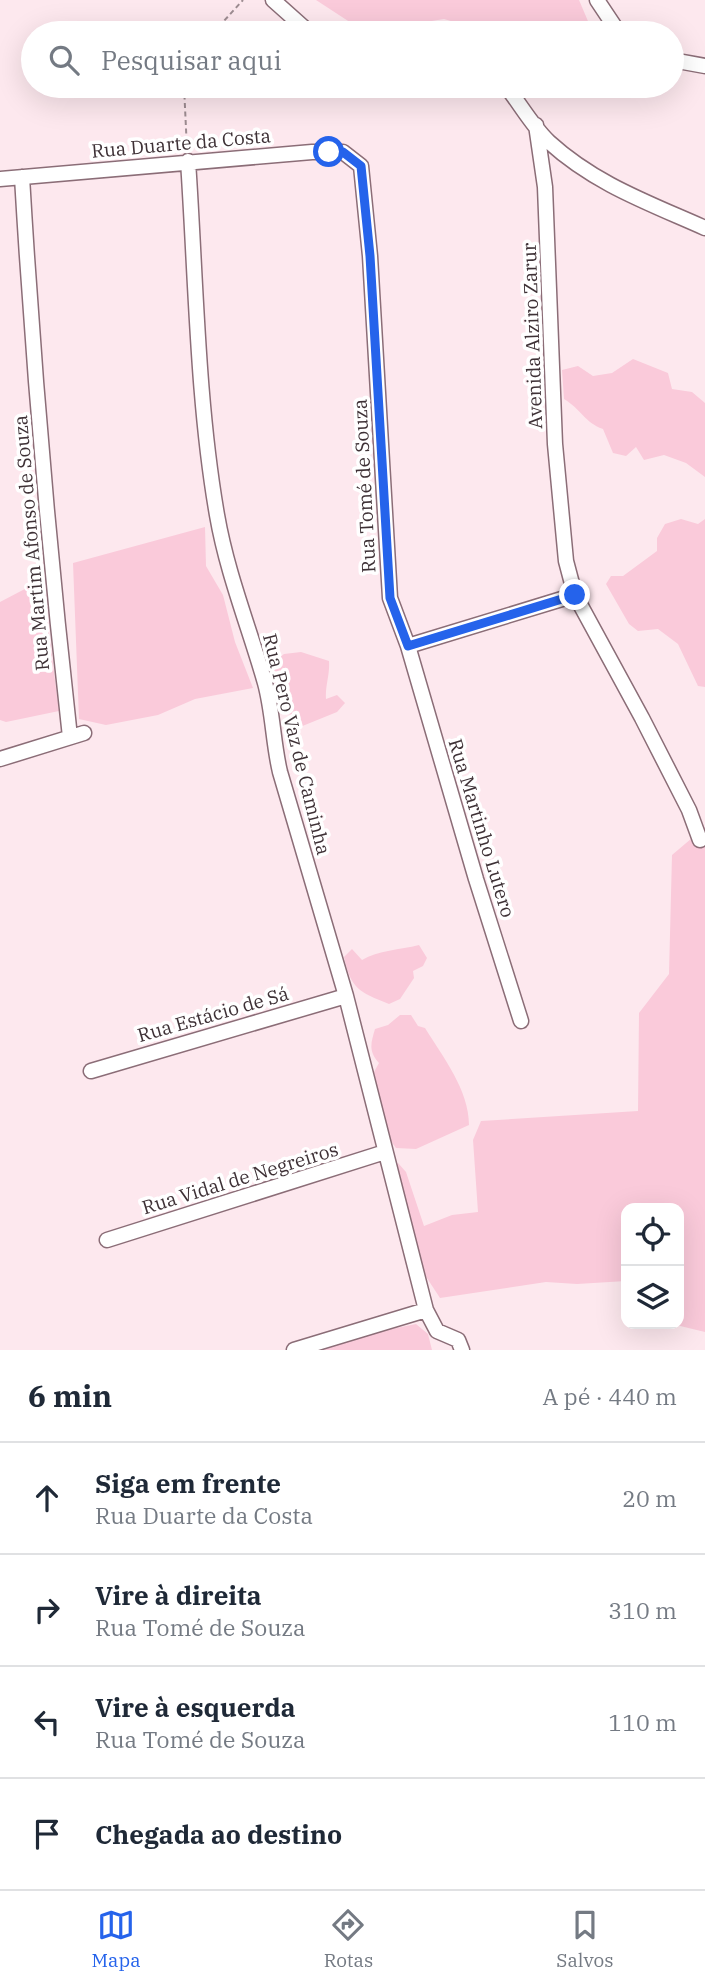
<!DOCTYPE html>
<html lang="pt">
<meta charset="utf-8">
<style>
:root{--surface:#fff;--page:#f6f6f7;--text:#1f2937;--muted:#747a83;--line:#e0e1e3;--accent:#2563eb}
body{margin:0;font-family:"IBM Plex Serif",serif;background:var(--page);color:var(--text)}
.controls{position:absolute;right:21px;bottom:21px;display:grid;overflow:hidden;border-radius:14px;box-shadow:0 7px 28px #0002}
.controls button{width:63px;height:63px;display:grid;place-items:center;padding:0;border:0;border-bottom:2px solid var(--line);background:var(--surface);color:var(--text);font:35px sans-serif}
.stop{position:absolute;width:21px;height:21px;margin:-16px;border:5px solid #2563eb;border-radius:50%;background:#fff}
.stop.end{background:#2563eb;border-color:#fff;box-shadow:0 2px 7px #0008}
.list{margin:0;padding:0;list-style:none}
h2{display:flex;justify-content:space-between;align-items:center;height:91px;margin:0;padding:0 28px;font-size:30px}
h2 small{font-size:23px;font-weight:400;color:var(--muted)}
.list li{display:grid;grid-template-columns:46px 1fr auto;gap:21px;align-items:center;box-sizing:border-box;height:112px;padding:0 28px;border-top:2px solid var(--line)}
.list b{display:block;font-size:26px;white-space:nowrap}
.list p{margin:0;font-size:23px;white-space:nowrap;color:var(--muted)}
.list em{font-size:23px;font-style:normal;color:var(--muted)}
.icon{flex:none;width:38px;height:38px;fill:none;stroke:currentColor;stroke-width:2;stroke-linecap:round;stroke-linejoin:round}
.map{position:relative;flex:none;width:705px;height:1350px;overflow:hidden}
.search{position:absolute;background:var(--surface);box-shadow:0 7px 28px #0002;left:21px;right:21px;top:21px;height:77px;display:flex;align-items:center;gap:18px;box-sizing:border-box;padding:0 24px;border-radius:38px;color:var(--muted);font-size:26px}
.sheet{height:539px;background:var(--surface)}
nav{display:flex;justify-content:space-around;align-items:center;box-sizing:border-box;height:98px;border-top:2px solid var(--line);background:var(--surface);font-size:19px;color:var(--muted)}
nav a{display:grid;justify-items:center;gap:4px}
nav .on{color:var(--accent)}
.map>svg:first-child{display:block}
</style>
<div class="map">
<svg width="705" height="1350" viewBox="0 0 705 1350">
<rect width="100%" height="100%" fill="#fde8ee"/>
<!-- green -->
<path fill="#facada" d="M316,0H579L593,33H491L444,19L365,32Z
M633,359L668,373L672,389L692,392L705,403V477L686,463L664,455L644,460L636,447L626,456L613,453L603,429C584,422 582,410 564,399L562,370L578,366L593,376L612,373Z
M681,519L698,524L705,519V687L698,686L678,644L658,629L638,631L629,624L606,584L611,576H623L657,551V538L665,524Z
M205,527L206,566L223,595L235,642L253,688L195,699L158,715L106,725L79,719L73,563Z
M42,580L59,711L6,722L0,720V602Z
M301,652L329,661C330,675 325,686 326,699L337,695L345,703L337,712L300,727L294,725L295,716L279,711L271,664L284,654Z
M705,827V1332L672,1324H679V1208H626V1281L577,1284L546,1282L440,1298L423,1272L394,1167L398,1163L406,1172L424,1226L452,1215L478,1212L473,1140L481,1121L638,1111L639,1013L669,974L672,855Z
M419,945L427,958L423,966L413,971L414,978L400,999L389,1004C359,992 351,989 344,957L352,949L362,960C378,950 400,950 419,945Z
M400,1015H411L418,1026L425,1028C443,1057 469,1090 469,1125L416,1149L396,1148L388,1137L374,1072L379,1063C368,1051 371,1043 375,1029L388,1025Z
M416,1324L428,1334L432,1350H322L367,1334Z"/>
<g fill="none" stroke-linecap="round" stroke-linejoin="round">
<!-- minor casing -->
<g stroke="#8b6d77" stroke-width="17">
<path id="minor" d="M273,0L310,33
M597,0L619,33
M672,60L705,66
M506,86C520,104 533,127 549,142C595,184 649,203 705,228
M536,125L545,187L555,444L566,561L575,595L642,718L689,810L700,840
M188,161C196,278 197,400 217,515C227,573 249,627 265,683C273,712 273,743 280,772L346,996L426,1310L437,1331L458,1340L462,1350
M22,177C33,364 49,551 70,737
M0,179L312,152H343L361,166L370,256L390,598L408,646L476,879L521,1021
M408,646L575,595
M0,759L84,733
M91,1071L346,996
M107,1240L385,1152
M294,1350L426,1310"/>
</g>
<!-- path -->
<path stroke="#9d8c91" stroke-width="2" stroke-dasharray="5 3.5" stroke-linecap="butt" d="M213,33L243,0
M184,86L187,150"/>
<!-- minor -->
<use href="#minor" stroke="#fff" stroke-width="14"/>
</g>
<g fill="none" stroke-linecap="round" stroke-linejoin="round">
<!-- route -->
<path stroke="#2563eb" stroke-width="9" d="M329,152H343L361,166L370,256L390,598L408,646L575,595"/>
</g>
<g text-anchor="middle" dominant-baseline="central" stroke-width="7" stroke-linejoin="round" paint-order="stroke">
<!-- street labels -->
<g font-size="19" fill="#3e3136" stroke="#fff">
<text transform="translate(181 143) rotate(-5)">Rua Duarte da Costa</text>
<text transform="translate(532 336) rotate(-92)">Avenida Alziro Zarur</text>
<text transform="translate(364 486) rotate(-93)">Rua Tomé de Souza</text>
<text transform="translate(31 543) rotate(-95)">Rua Martim Afonso de Souza</text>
<text transform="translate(297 744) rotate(76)">Rua Pero Vaz de Caminha</text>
<text transform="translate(482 828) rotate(73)">Rua Martinho Lutero</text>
<text transform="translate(213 1014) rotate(-16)">Rua Estácio de Sá</text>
<text transform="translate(240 1178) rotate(-17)">Rua Vidal de Negreiros</text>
</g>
</g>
</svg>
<div class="controls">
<button><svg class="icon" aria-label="locate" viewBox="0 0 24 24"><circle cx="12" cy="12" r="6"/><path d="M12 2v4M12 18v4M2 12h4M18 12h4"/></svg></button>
<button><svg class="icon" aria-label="layers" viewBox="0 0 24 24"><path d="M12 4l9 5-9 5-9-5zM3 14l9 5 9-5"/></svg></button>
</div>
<div class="stop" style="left:329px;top:152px"></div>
<div class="stop end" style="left:575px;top:595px"></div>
<div class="search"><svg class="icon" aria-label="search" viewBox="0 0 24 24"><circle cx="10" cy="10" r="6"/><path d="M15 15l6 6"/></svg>Pesquisar aqui</div>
</div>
<section class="sheet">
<h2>6 min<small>A pé · 440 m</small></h2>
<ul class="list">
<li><svg class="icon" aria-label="ahead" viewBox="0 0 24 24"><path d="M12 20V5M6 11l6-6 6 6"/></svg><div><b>Siga em frente</b><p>Rua Duarte da Costa</p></div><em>20 m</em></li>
<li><svg class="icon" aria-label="right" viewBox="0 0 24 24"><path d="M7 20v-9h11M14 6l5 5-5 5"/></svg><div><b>Vire à direita</b><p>Rua Tomé de Souza</p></div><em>310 m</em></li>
<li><svg class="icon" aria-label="left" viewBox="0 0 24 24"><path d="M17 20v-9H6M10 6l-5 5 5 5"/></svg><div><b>Vire à esquerda</b><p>Rua Tomé de Souza</p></div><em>110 m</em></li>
<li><svg class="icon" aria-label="arrive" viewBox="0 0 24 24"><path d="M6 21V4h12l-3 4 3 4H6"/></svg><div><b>Chegada ao destino</b></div></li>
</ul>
</section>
<nav>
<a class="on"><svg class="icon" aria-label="map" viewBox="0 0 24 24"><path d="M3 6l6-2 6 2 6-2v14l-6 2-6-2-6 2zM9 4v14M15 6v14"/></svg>Mapa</a>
<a><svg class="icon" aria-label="directions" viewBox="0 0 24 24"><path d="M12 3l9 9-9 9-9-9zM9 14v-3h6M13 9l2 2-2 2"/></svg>Rotas</a>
<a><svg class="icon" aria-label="saved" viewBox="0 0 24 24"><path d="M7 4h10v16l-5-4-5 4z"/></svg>Salvos</a>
</nav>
